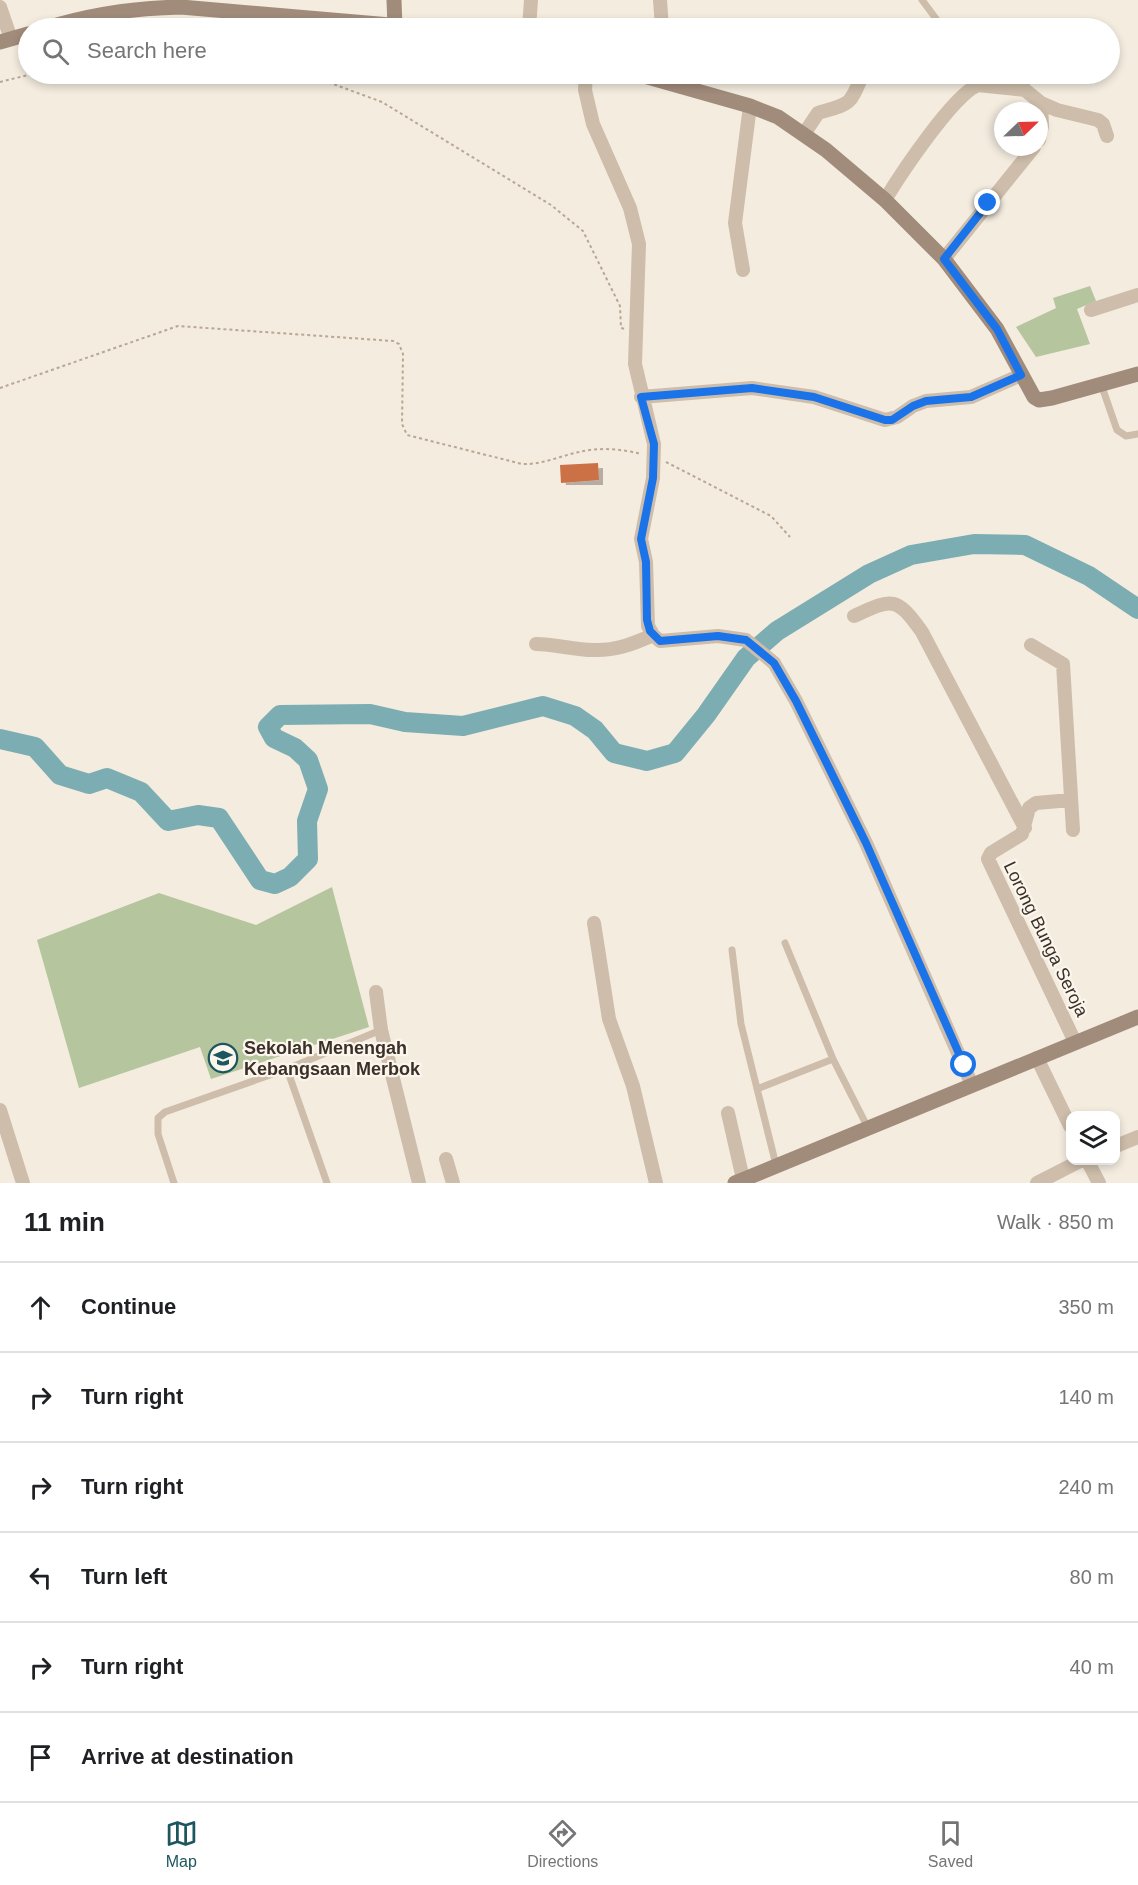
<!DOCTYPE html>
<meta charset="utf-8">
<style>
:root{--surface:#fff;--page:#f6f6f6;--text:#202124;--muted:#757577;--line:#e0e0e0;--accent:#1c565f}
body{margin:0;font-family:Helvetica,sans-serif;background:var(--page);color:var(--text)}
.controls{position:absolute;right:18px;bottom:18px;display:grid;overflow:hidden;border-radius:12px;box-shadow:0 3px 9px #0003}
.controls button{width:54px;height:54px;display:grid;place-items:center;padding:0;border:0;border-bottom:2px solid var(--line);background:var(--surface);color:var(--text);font:30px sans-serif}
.compass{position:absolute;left:994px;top:102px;width:54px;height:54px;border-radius:50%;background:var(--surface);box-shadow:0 3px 9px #0003;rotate:67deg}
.stop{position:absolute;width:18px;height:18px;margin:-14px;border:4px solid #1a73e8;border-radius:50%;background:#fff}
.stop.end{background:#1a73e8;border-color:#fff;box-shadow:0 2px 6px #0008}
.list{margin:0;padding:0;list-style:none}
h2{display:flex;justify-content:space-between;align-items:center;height:78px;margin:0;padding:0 24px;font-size:26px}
h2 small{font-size:20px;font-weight:400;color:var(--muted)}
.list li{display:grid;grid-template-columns:39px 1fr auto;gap:18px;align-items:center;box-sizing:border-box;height:90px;padding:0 24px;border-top:2px solid var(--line)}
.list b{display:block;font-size:22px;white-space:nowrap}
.list em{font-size:20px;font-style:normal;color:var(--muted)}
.icon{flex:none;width:33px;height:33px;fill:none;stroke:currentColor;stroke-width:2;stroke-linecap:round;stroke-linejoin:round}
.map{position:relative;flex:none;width:1138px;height:1183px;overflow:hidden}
.search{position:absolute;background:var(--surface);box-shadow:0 3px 9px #0003;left:18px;right:18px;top:18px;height:66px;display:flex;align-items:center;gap:15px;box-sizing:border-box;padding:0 21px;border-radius:33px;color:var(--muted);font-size:22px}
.sheet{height:618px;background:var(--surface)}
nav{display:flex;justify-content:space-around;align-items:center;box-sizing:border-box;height:84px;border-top:2px solid var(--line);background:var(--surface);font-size:16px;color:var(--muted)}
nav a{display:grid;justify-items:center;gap:3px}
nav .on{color:var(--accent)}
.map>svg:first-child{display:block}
</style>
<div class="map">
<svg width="1138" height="1183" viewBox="0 0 1138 1183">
<defs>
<filter id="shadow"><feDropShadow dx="5" dy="5" stdDeviation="0" flood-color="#0004"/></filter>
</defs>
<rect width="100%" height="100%" fill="#f4ecdf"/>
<!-- pitch -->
<path fill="#b5c59e" d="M1090,286L1096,301L1077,309L1090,344L1036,357L1016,327L1056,308L1053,298Z
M332,887L369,1027L211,1079L200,1047L79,1088L37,940L159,893L256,925Z"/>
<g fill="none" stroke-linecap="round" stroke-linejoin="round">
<!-- river -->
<path stroke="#7cadb3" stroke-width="20" d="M0,739L35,747L60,775L89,784L107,778L141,792L168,821L198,815L219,818L260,880L275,884L290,877L308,859L307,821L318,789L308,760L295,748L274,738L268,727L280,715L370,714L405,722L463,726L543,706L575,716L595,730L614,753L647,761L675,753L706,715L746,658L777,631L869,574L911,555L974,544L1025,545L1089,576L1138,609"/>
</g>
<!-- building -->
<path fill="#cc6f45" filter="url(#shadow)" d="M598,463L599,480L561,483L560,465Z"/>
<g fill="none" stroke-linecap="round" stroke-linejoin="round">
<!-- path -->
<path stroke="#b9a794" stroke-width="2" stroke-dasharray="3 3" stroke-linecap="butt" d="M306,74L382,102L551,205L583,231L620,306L621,328L625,329
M0,82L32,74
M0,388L178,326L393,341L399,344L403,354L402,424L407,435L522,464C541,465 560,456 579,452C598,447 622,449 641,454
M666,462L771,516L790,537"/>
<!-- lane -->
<path stroke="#cdbdaa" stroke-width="7" d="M922,0L943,28
M1001,87L1002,74
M1025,90L1029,74
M1101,384L1117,430L1126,436L1138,434
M785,943L833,1059
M732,950L741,1024L776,1165
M287,1069L327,1183
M757,1089L833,1059L868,1128
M174,1183L158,1134V1118L165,1112L287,1069L381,1030"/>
<!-- street -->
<path stroke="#cdbdaa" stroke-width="14" d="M660,0L662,28
M0,7L11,39
M529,28L531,0
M586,74L585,90L593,124L630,208L639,244L635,364L654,444L653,478L641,539L646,562L648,626L653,635L660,641L718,636L746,640L774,663L796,701L866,843L972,1085
M804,134L818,113C852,103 849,106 863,74
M1039,140L1042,126L1041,103
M885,200C900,175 953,95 978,85L1025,90L1041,103L1057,110L1098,120L1103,124L1107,136
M944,259L1034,147
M743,270L735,223L750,106
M1091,310L1138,295
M641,397L752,388L814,397L885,420L897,417L913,406L926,401L971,397L1021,375
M854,616C893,598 896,596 922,632L1025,828
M536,644C555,644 574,650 593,650C615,651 633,644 653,635
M1031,645L1063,664L1073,830
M1071,800L1036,803L1029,808L1022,834L991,853L988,859L1075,1042
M594,923L609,1019L633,1086L656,1183
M376,992L381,1030L419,1183
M1037,1058L1070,1126
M0,1110L23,1183
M728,1113L743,1179
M1116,1146L1138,1137
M446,1159L453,1183
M1087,1160L1099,1183
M1037,1183L1082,1160"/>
<!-- secondary -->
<path stroke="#a18b7b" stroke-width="15" d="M394,0L395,27
M47,28C92,14 134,8 181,7L425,28
M0,42L28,34
M637,74L750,106L778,117L826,150L885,200L944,259L997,329L1034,397L1039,400L1052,398L1138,374
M735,1183L1138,1017"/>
</g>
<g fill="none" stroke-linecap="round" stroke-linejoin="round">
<!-- route -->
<path stroke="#1a73e8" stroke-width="8" d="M964,1065L866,843L796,701L774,663L746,640L718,636L660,641L650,631L647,620L646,562L641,539L653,478L654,444L641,397L752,388L814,397L885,420H892L913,406L926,401L971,397L1021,375L997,329L944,259L988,203"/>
</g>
<!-- icons -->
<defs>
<g id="school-ring" transform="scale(1.5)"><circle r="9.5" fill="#fbf5ec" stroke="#1c565f" stroke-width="1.5"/><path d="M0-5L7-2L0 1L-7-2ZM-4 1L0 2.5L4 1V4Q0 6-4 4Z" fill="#1c565f"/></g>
</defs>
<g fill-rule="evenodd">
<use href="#school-ring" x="223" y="1058"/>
</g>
<g text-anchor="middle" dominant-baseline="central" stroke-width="4.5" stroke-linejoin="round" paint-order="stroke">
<!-- street labels -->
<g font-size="18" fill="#3a302a" stroke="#fbf5ec">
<text transform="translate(1046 939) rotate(64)">Lorong Bunga Seroja</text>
</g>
<!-- poi labels -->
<g font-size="18" font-weight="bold" fill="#3a302a" stroke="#fbf5ec" text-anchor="start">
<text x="244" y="1048">Sekolah Menengah<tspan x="244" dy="21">Kebangsaan Merbok</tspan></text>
</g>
</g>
</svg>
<div class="controls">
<button><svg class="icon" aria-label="layers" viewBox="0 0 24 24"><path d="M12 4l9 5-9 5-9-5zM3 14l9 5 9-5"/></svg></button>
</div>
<svg class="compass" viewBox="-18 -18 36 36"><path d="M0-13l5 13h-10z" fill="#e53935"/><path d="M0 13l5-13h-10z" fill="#757577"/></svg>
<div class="stop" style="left:964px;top:1065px"></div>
<div class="stop end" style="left:988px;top:203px"></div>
<div class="search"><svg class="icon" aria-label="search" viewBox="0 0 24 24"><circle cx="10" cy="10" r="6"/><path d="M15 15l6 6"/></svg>Search here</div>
</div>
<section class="sheet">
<h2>11 min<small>Walk · 850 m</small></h2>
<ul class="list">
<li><svg class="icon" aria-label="ahead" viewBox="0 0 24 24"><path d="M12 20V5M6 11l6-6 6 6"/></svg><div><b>Continue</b></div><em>350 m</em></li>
<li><svg class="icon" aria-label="right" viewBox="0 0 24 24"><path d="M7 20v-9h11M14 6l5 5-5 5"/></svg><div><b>Turn right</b></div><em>140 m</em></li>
<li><svg class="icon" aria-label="right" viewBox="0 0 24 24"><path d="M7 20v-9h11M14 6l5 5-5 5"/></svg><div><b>Turn right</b></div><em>240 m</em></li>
<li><svg class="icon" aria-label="left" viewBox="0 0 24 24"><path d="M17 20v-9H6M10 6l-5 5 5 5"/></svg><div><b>Turn left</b></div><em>80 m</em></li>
<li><svg class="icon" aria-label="right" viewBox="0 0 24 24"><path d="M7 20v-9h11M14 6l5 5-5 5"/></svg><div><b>Turn right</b></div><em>40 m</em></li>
<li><svg class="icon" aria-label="arrive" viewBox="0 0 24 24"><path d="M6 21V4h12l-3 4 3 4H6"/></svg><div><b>Arrive at destination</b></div></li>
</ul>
</section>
<nav>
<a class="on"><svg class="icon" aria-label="map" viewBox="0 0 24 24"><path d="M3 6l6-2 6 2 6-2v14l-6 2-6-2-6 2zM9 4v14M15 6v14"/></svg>Map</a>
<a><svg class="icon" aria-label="directions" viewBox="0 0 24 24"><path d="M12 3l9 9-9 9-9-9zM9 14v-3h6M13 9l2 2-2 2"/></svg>Directions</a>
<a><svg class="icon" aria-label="saved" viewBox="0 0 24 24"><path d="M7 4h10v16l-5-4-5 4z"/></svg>Saved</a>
</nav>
